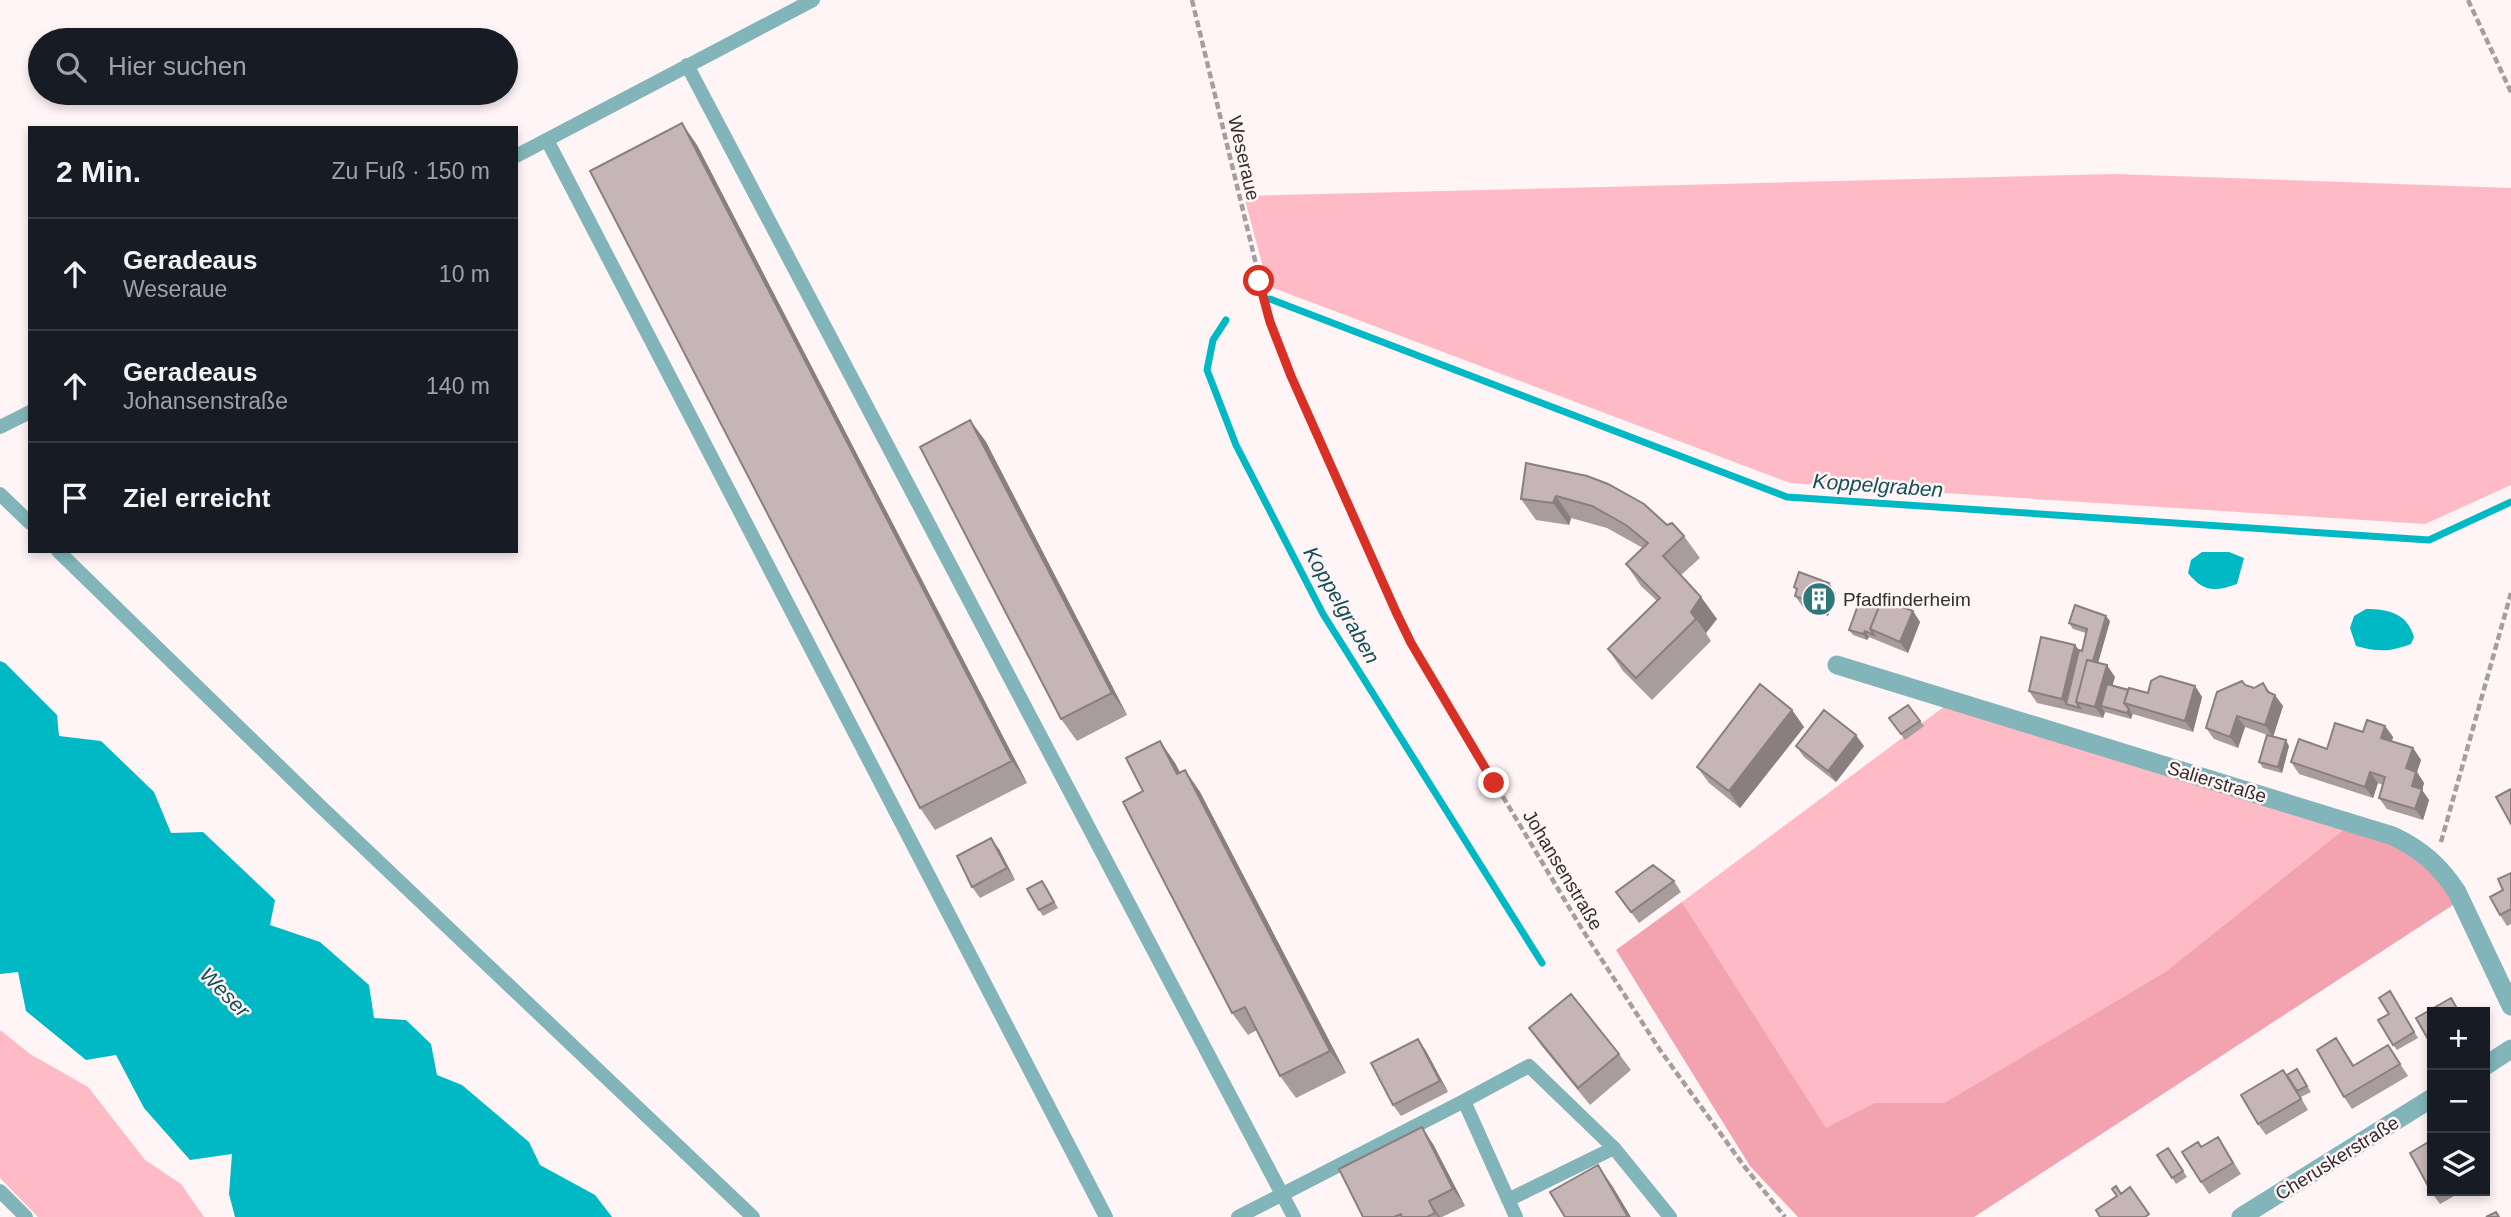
<!DOCTYPE html>
<html lang="de">
<meta charset="utf-8">
<style>
:root{--surface:#171b24;--page:#20242c;--text:#f1f3f6;--muted:#9ea1a6;--line:#363941}
body{margin:0;font-family:Helvetica,sans-serif;background:var(--page);color:var(--text)}
.controls{position:absolute;right:21px;bottom:21px;display:grid;overflow:hidden;border-radius:0px;box-shadow:0 4px 10px #0003}
.controls button{width:63px;height:63px;display:grid;place-items:center;padding:0;border:0;border-bottom:2px solid var(--line);background:var(--surface);color:var(--text);font:35px sans-serif}
.stop{position:absolute;width:21px;height:21px;margin:-16px;border:5px solid #d93025;border-radius:50%;background:#fff}
.stop.end{background:#d93025;border-color:#fff;box-shadow:0 2px 7px #0008}
.list{margin:0;padding:0;list-style:none}
h2{display:flex;justify-content:space-between;align-items:center;height:91px;margin:0;padding:0 28px;font-size:30px}
h2 small{font-size:23px;font-weight:400;color:var(--muted)}
.list li{display:grid;grid-template-columns:46px 1fr auto;gap:21px;align-items:center;box-sizing:border-box;height:112px;padding:0 28px;border-top:2px solid var(--line)}
.list b{display:block;font-size:26px;white-space:nowrap}
.list p{margin:0;font-size:23px;white-space:nowrap;color:var(--muted)}
.list em{font-size:23px;font-style:normal;color:var(--muted)}
.icon{flex:none;width:38px;height:38px;fill:none;stroke:currentColor;stroke-width:2;stroke-linecap:round;stroke-linejoin:round}
.map{position:relative;flex:none;width:2511px;height:1217px;overflow:hidden}
.search{position:absolute;background:var(--surface);box-shadow:0 4px 10px #0003;left:28px;top:28px;width:490px;height:77px;display:flex;align-items:center;gap:18px;box-sizing:border-box;padding:0 24px;border-radius:38px;color:var(--muted);font-size:26px}
.panel{position:absolute;background:var(--surface);box-shadow:0 4px 10px #0003;left:28px;top:126px;width:490px;height:427px;border-radius:0px}
.map>svg:first-child{display:block}
</style>
<div class="map">
<svg width="2511" height="1217" viewBox="0 0 2511 1217">
<rect width="100%" height="100%" fill="#fff4f6"/>
<!-- green -->
<path fill="#febbc6" d="M2115,174L2511,188V485L2425,524L1790,483L1268,286L1244,196Z
M1945,706L2343,830L2165,972L1944,1103H1874L1826,1129L1682,902Z
M0,1030L30,1054L88,1087L145,1160L181,1184L204,1217H38L0,1178Z"/>
<!-- forest -->
<path fill="#f3a2b0" d="M2343,830L2421,854L2456,903L1974,1217H1798L1750,1166L1616,950L1682,902L1826,1128L1874,1103H1944L2165,972Z"/>
<!-- water -->
<path fill="#00b9c4" d="M2202,552H2229L2244,558L2237,584C2215,592 2203,592 2188,573L2191,560Z
M2366,609C2388,609 2407,613 2414,637L2411,644C2390,652 2377,652 2356,646L2350,628L2354,616Z
M0,661L5,663L57,715L59,736L101,741L154,792L171,833L203,832L275,900L270,925L320,942L369,985L374,1018L406,1020L431,1044L437,1075L462,1085L529,1142L540,1165L595,1195L612,1217H235L229,1194L232,1154L190,1160L144,1108L116,1055L86,1060L26,1011L18,972L0,974Z"/>
<g fill="none" stroke-linecap="round" stroke-linejoin="round">
<!-- stream -->
<path stroke="#00b9c4" stroke-width="7" d="M1270,299L1787,497L2429,540L2511,502
M1226,320L1213,340L1207,370L1236,445L1323,614L1542,963"/>
<!-- path -->
<path stroke="#a69d9f" stroke-width="4.5" stroke-dasharray="7 3.5" stroke-linecap="butt" d="M1192,0L1270,322L1291,376L1411,643L1582,929L1660,1050L1744,1166L1785,1217
M2468,0L2511,92
M2441,842L2511,593"/>
<!-- service -->
<path stroke="#81b5b9" stroke-width="14" d="M687,65L1294,1217
M547,140L1106,1217
M516,156L813,0
M0,427L30,412
M0,494L30,523
M58,551L318,804L753,1217
M1464,1101L1529,1066L1614,1148L1670,1217
M0,1191L26,1217
M1508,1200L1614,1148
M1238,1217L1464,1101L1516,1217"/>
<!-- minor -->
<path stroke="#81b5b9" stroke-width="19" d="M1837,665L2393,836C2421,849 2440,866 2457,892L2511,1006
M2485,1066L2511,1049
M2241,1217L2432,1098"/>
</g>
<!-- wall -->
<path fill="#a99c9d" d="M697,145L1027,783L935,830L920,808Z
M970,420L986,442L1127,715L1077,741L1061,719Z
M1526,463L1667,525L1684,536L1700,558L1681,575L1701,597L1717,619L1706,633L1711,641L1652,700L1623,671L1608,649L1657,601L1641,586L1626,564L1643,548L1607,528L1571,518L1569,525L1536,520L1521,499Z
M1829,583L1836,594L1828,616L1803,607L1795,596L1797,591L1794,587Z
M1881,602L1913,611L1920,622L1908,653L1869,637L1867,640L1853,635L1849,630Z
M2110,621L2098,663L2115,677L2112,685L2148,693L2195,686L2202,697L2193,732L2133,714L2131,719L2105,712L2103,718L2037,703L2029,691L2075,645L2079,650L2082,651L2086,633L2073,629L2069,623Z
M2245,685L2270,693L2283,706L2273,737L2245,727L2238,748L2214,739L2206,728Z
M1908,705L1924,726L1905,740L1889,718Z
M1792,710L1804,727L1740,808L1709,783L1697,767Z
M2385,726L2393,737L2392,741L2413,748L2421,760L2417,772L2424,783L2422,790L2429,800L2423,820L2387,809L2379,798L2383,785L2378,783L2373,798L2299,774L2291,762L2327,749L2363,732Z
M1160,741L1175,763L1180,773L1185,770L1200,792L1346,1073L1296,1098L1280,1076L1257,1030L1248,1035L1232,1013L1143,791Z
M1796,746H1864L1836,782L1804,757Z
M2289,746L2282,773L2263,768L2259,762Z
M999,849L1015,880L980,898L972,887Z
M2511,873V924L2507,926L2500,915L2503,890Z
M1674,881L1681,892L1639,923L1616,892Z
M1046,886L1058,908L1043,916L1039,910Z
M2390,991L2418,1038L2397,1050L2393,1045L2389,1014Z
M1529,1028L1619,1054L1631,1070L1590,1105L1541,1045Z
M2336,1038L2354,1065L2388,1045L2408,1076L2352,1109L2344,1097Z
M1418,1039L1426,1051L1448,1092L1401,1116L1393,1105Z
M2297,1069L2311,1092L2301,1097L2300,1096L2308,1110L2266,1135L2258,1124L2287,1075Z
M2218,1137L2241,1174L2209,1194L2201,1182V1147Z
M1433,1144L1465,1206L1442,1217H1363Z
M2168,1148L2187,1177L2176,1184L2157,1155Z
M2432,1191H2463L2440,1204L2432,1193Z"/>
<!-- shaded-wall -->
<path fill="#8a7f80" d="M682,123L697,145L1027,783L1012,761Z
M970,420L986,442L1127,715L1112,693Z
M1556,496L1571,518L1569,525L1553,503Z
M1829,583L1836,594L1828,616L1820,605Z
M1701,597L1717,619L1706,633L1691,612Z
M1913,611L1920,622L1908,653L1900,642Z
M2106,616L2110,621L2086,705L2081,703Z
M1865,631L1869,637L1867,640L1863,634Z
M2075,645L2083,656L2066,704L2062,699Z
M2107,665L2115,677L2106,708L2101,706L2105,712L2103,718L2095,707Z
M2263,683L2271,694L2275,695L2283,706L2273,737L2265,725L2268,692Z
M2195,686L2202,697L2193,732L2185,721Z
M2129,709L2132,714L2131,719L2127,713Z
M1792,710L1804,727L1740,808L1729,791Z
M2237,716L2245,727L2238,748L2230,737Z
M2385,726L2393,737L2389,749L2381,738Z
M1856,735L1864,746L1836,782L1828,771Z
M2286,740L2289,746L2282,773L2278,767Z
M1160,741L1175,763L1193,796L1177,774Z
M2413,748L2421,760L2417,772L2424,783L2422,790L2429,800L2423,820L2415,809L2412,786L2406,768Z
M1185,770L1200,792L1346,1073L1330,1051Z
M2370,772L2378,783L2373,798L2365,787Z
M991,838L999,849L1015,880L1007,868Z
M1418,1039L1426,1051L1448,1092L1440,1081Z
M1422,1127L1433,1144L1465,1206L1453,1189Z
M1598,1165L1613,1187L1631,1217H1628Z
M1429,1201L1440,1217H1438L1435,1213Z"/>
<!-- building -->
<path fill="#c5b5b7" stroke="#8a7f80" stroke-width="2" d="M682,123L1012,761L920,808L590,171Z
M970,420L1112,693L1061,719L920,447Z
M1526,463L1587,476L1608,484L1644,504L1667,525L1672,523L1684,536L1663,556L1701,597L1691,612L1696,619L1636,678L1608,649L1660,598L1626,564L1648,543L1626,525L1592,506L1556,496L1553,503L1521,499Z
M1799,572L1829,583L1820,605L1795,596L1797,589L1794,587Z
M1862,594L1881,602L1870,629L1874,635L1865,631L1863,634L1849,630Z
M1882,599L1913,611L1900,642L1870,629Z
M2075,605L2106,616L2093,661L2087,660L2076,702L2080,708L2066,704L2079,650L2082,651L2087,629L2069,623Z
M2041,637L2075,645L2062,699L2029,691Z
M2087,660L2107,665L2095,707L2076,702Z
M2160,676L2195,686L2185,721L2124,703L2129,688L2148,693L2151,681Z
M2242,681L2245,685L2254,688L2263,683L2268,692L2275,695L2265,725L2237,716L2230,737L2206,728L2217,692Z
M1760,684L1792,710L1729,791L1697,767Z
M2107,684L2128,690L2124,703L2129,709L2127,713L2101,706Z
M1908,705L1920,721L1901,734L1889,718Z
M1824,710L1856,735L1828,771L1796,746Z
M2367,720L2385,726L2381,738L2413,748L2406,768L2416,772L2412,786L2422,789L2415,809L2379,798L2385,777L2370,772L2365,787L2291,762L2299,739L2327,749L2335,723L2363,732Z
M2267,735L2286,740L2278,767L2259,762Z
M1160,741L1177,774L1185,770L1330,1051L1280,1076L1245,1007L1232,1013L1123,802L1143,791L1126,758Z
M2511,789V824L2496,797Z
M991,838L1007,868L972,887L957,856Z
M1653,865L1674,881L1631,912L1616,892Z
M2511,873V909L2500,915L2490,897L2503,890L2498,879Z
M1042,881L1054,902L1039,910L1027,889Z
M2390,991L2414,1032L2393,1045L2378,1020L2389,1014L2379,998Z
M1571,994L1619,1054L1578,1088L1529,1028Z
M2451,998L2459,1012H2432V1046L2416,1018Z
M2336,1038L2353,1066L2388,1045L2400,1064L2344,1097L2317,1050Z
M1418,1039L1440,1081L1393,1105L1371,1063Z
M2297,1069L2307,1086L2297,1091L2287,1075Z
M2283,1070L2301,1099L2258,1124L2241,1095Z
M1422,1127L1453,1189L1429,1201L1435,1213L1427,1217H1402L1401,1214L1394,1217H1363L1339,1169Z
M2218,1137L2233,1163L2201,1182L2182,1152L2198,1142L2201,1147Z
M2432,1140V1191H2435L2432,1193L2410,1153Z
M2168,1148L2183,1171L2172,1178L2157,1155Z
M1598,1165L1628,1217H1565L1550,1192Z
M2116,1186L2121,1194L2130,1187L2149,1214L2145,1217H2100L2096,1210L2117,1196L2112,1189Z
M2496,1212L2499,1217H2486Z"/>
<g fill="none" stroke-linecap="round" stroke-linejoin="round">
<!-- route -->
<path stroke="#d93025" stroke-width="9" d="M1259,281L1270,322L1291,376L1396,612L1411,643L1494,783"/>
</g>
<!-- icons -->
<defs>
<g id="building-disc" transform="scale(1.75)"><circle r="9.5" fill="#2e777d" stroke="#fff4f6"/><path d="M-4-6H4V6H1V3H-1V6H-4ZM-2.5-4.3h1.7v1.8h-1.7ZM.8-4.3h1.7v1.8H.8ZM-2.5-1h1.7V.8h-1.7ZM.8-1h1.7V.8H.8Z" fill="#fff"/></g>
</defs>
<g fill-rule="evenodd">
<use href="#building-disc" x="1819" y="599"/>
</g>
<g text-anchor="middle" dominant-baseline="central" stroke-width="5" stroke-linejoin="round" paint-order="stroke">
<!-- street labels -->
<g font-size="19" fill="#342e2f" stroke="#fff4f6">
<text transform="translate(1244 158) rotate(77)">Weseraue</text>
<text transform="translate(2217 782) rotate(17)">Salierstraße</text>
<text transform="translate(1563 870) rotate(59)">Johansenstraße</text>
<text transform="translate(2337 1158) rotate(-32)">Cheruskerstraße</text>
</g>
<!-- poi labels -->
<g font-size="19" fill="#342e2f" stroke="#fff4f6" text-anchor="start">
<text x="1843" y="599">Pfadfinderheim</text>
</g>
<!-- water labels -->
<g font-size="21" font-style="italic" fill="#135156" stroke="#fff4f6">
<text transform="translate(1878 485) rotate(4)">Koppelgraben</text>
<text transform="translate(1342 605) rotate(60)">Koppelgraben</text>
<text transform="translate(225 992) rotate(45)">Weser</text>
</g>
</g>
</svg>
<div class="controls">
<button>+</button>
<button>−</button>
<button><svg class="icon" aria-label="layers" viewBox="0 0 24 24"><path d="M12 4l9 5-9 5-9-5zM3 14l9 5 9-5"/></svg></button>
</div>
<div class="stop" style="left:1259px;top:281px"></div>
<div class="stop end" style="left:1494px;top:783px"></div>
<div class="search"><svg class="icon" aria-label="search" viewBox="0 0 24 24"><circle cx="10" cy="10" r="6"/><path d="M15 15l6 6"/></svg>Hier suchen</div>
<section class="panel">
<h2>2 Min.<small>Zu Fuß · 150 m</small></h2>
<ul class="list">
<li><svg class="icon" aria-label="ahead" viewBox="0 0 24 24"><path d="M12 20V5M6 11l6-6 6 6"/></svg><div><b>Geradeaus</b><p>Weseraue</p></div><em>10 m</em></li>
<li><svg class="icon" aria-label="ahead" viewBox="0 0 24 24"><path d="M12 20V5M6 11l6-6 6 6"/></svg><div><b>Geradeaus</b><p>Johansenstraße</p></div><em>140 m</em></li>
<li><svg class="icon" aria-label="arrive" viewBox="0 0 24 24"><path d="M6 21V4h12l-3 4 3 4H6"/></svg><div><b>Ziel erreicht</b></div></li>
</ul>
</section>
</div>
